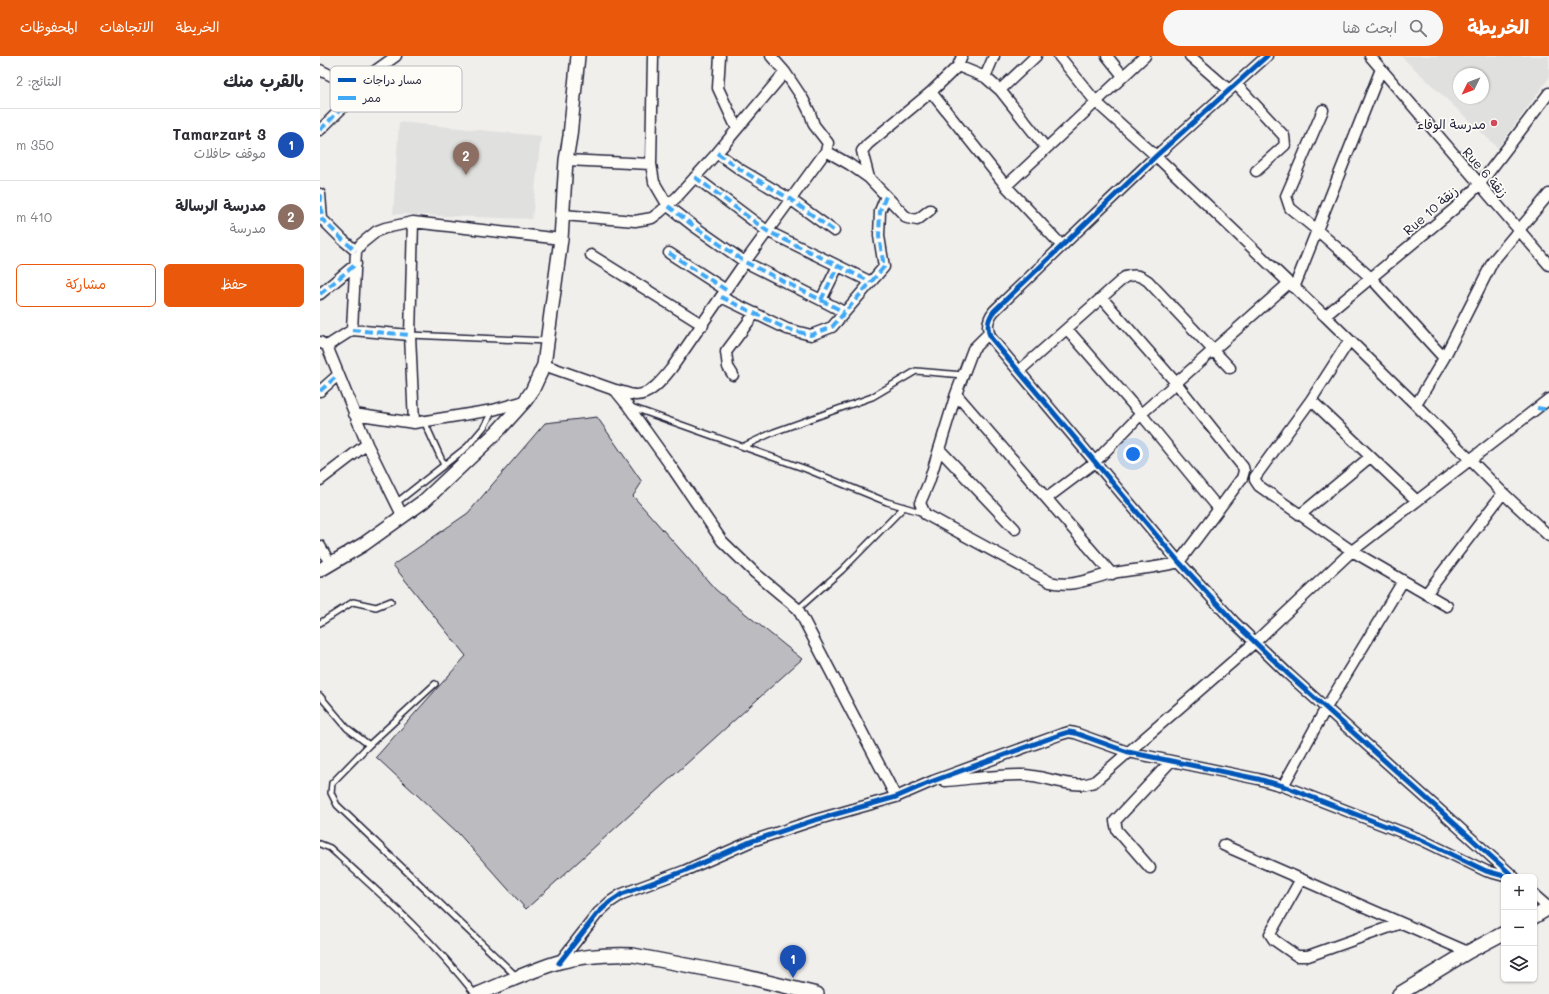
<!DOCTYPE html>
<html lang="ar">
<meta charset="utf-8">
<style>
:root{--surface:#fff;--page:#f7f7f7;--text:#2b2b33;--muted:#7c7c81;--line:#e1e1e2;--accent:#ea580c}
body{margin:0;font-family:Mali,"Playpen Sans Arabic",sans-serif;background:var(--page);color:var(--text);direction:rtl}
.controls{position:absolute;right:12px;bottom:12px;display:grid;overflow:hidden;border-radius:6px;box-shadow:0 1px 3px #0004}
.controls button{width:36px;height:36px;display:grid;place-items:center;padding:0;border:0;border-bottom:1px solid var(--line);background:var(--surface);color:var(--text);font:20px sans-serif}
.compass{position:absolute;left:1133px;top:12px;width:36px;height:36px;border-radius:50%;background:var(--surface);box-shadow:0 1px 3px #0004;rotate:227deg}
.you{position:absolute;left:813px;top:398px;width:14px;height:14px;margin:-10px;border:3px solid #fff;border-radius:50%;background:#1a73e8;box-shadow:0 0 0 6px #1a73e833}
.badge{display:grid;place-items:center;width:26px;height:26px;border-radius:50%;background:var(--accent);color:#fff;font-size:13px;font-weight:700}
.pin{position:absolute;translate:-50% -33px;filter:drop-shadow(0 1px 2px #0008)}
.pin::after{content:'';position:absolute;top:21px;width:14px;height:12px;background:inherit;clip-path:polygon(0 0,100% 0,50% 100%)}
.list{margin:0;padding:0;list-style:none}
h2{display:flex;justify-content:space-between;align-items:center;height:52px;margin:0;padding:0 16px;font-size:17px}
h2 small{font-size:13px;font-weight:400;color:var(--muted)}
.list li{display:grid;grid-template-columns:26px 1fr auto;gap:12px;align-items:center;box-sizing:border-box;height:72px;padding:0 16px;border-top:1px solid var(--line)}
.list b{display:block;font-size:15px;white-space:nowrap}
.list p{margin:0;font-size:13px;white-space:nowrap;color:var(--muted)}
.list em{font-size:13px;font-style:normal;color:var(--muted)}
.actions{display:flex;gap:8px;padding:12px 16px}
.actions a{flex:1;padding:9px 0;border:1px solid var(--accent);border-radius:6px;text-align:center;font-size:14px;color:var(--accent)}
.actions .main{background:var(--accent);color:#fff}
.icon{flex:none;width:22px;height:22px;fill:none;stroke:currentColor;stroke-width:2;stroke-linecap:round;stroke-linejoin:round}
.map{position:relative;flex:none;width:1229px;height:938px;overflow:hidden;direction:ltr}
header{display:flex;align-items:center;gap:24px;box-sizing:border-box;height:56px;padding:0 20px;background:var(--accent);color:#fff}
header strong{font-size:19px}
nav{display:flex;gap:22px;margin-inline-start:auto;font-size:14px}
.search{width:280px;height:36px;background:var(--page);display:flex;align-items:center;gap:10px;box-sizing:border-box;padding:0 14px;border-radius:22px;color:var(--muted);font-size:15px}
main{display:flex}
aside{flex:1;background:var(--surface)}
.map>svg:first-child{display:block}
</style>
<header>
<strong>الخريطة</strong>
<div class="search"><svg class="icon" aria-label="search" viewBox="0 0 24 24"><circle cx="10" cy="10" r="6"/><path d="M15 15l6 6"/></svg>ابحث هنا</div>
<nav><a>الخريطة</a><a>الاتجاهات</a><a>المحفوظات</a></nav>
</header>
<main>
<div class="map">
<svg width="1229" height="938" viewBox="0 0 1229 938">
<rect width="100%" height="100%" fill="#f0efec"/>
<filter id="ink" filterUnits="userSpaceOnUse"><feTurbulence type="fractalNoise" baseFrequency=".025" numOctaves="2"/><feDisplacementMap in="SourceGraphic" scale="8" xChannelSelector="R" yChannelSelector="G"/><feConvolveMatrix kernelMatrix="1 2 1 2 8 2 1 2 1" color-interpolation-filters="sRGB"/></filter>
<g filter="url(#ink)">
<!-- built -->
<path fill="#e0e0df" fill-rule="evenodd" d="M1081,0H1229V22L1178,92ZM1139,18H1163V42H1139Z
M79,66L221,80L212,163L73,158Z"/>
<!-- building -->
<path fill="#bcbcc0" stroke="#22223b" d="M277,361L322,426L313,440L396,534L482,603L206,853L138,777L56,701L146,600L73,509L148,457L225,367Z"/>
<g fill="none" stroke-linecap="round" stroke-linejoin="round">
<!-- lane casing -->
<g stroke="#22223b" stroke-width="8">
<path id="lane" d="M90,279L226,285
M311,351L486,413L567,446L604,457
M104,365L124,409
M424,390L454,376L552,341L596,315L643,319
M76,447L147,391L164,371L173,354
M478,553L522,514L584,451
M0,567L33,546L56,551L71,545
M0,640L27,672L49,689L115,628
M49,689L12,727L11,737L17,749L196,920
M0,788L10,792C62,839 112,883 155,938"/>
</g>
<!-- street casing -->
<g stroke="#22223b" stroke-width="13">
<path id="street" d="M333,0L331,108L334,126L348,150L375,171L425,206L501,244L518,210
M400,0L398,32L417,73
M642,0L638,10L611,36L686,130L742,190
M787,0L803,20
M870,0L909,34
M947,0L836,100L674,255C667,264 666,272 671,282L859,506L914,566L968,618L1194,821
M1050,0L1229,209
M638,10L665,21L680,34L726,92
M0,14L14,21L37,24L45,22L76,0
M665,21L674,0
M916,28L964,80L965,89L936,115
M680,34L716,0
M1229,37L1159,129L1134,153L1005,260L1096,349L1183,437L1229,480
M1003,54L966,140L970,152L997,174L1051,222L1124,302
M0,74L25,49L37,24
M506,95L529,108L549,122L587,162L597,164L610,154
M397,97L421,114L470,143L514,175
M246,104L331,108
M375,121L447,175L551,226
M549,122L542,95L548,88L611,36
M686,130L825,0
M0,138L2,163
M243,159L315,165L332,162L340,156L357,141L397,97L465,16
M0,163L4,165L23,184L36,195
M93,166L90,279L94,367
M349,197L406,234
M271,199L383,269
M970,227L1005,260
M974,232L1061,13
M0,238L36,208
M401,241L467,273L491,279L512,271L564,211L559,180L560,155L566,140
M501,244L524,256
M747,273L821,358L899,453
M32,274L90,279
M669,277L653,293L636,338L609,426L600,447L605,458L730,526C753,532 770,522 793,517C815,513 838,512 859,506L922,422L924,415L923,411L857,328L782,242
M1029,285L991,344L935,421V424L939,430L1032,495L1127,550
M0,286L7,290L47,388L83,461
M7,290L32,274L36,195L41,188L57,175L65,172L93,166L241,183
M224,309L295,334L308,350L353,413L402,485L435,517L478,553L576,741
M699,315L805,221C814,218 820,219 828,225L910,312
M413,319L408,311L406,296L435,257
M295,334C301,335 310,339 316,339C331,339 343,323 351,313L425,206L506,95L508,87L494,69L490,57L483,43L465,16L451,0
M0,335L18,319
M636,338L792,518
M991,344L1097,445
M1096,349L1124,302L1173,205L1229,138
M34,358L94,367L173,354L205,345
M619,393L695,473
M0,424L47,388
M727,442L775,406L821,358L969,227L836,100L776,46L739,0
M980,459L1050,401
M0,490L10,507
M1106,538L1183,437
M625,725C651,723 679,718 705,719C727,720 753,734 774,726L934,587L1032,495L1229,343
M963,730L1006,652L1083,525
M903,789L1148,896
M830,812L797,774L795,765L851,705
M981,823L950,878L954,884L977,900H988L1081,867
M1214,839L1229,852
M239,907L278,857L290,846L302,838L364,815L432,785L495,764L576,741L613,725L739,679L749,676L755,677L808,696L938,723L963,730L1102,784L1166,815L1188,821"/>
</g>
<!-- secondary casing -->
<g stroke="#22223b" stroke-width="16">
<path id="secondary" d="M0,514L44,488L104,445L176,377L205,345L212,335L224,309L241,183L246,104L250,80L258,0
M1214,861L1229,852
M158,938C185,927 212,914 239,906C263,900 289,898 313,899L423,920L497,938
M1079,938L1148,896L1184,877"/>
</g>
<!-- lane -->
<use href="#lane" stroke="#fdfcf7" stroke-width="5"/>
<!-- street -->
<use href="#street" stroke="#fdfcf7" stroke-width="10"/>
<!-- secondary -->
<use href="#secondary" stroke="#fdfcf7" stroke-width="13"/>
<!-- quiet -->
<path stroke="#3fa9f5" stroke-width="4" stroke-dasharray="8 4" stroke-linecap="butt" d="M0,74L25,49L37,24
M397,97L421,114L470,143L514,175
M375,121L447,175L551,226
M0,138L2,163
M348,150L375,171L425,206L501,244L518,210
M0,163L4,165L23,184L36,195
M349,197L406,234
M0,238L36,208
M401,241L467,273L491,279L512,271L564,211L559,180L560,155L566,140
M501,244L524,256
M32,274L90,279
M0,335L18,319
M1217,352L1229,354"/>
<!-- cycleway casing -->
<g stroke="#fdfcf7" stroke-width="8">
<path id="cycleway" d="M947,0L836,100L674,255C667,264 666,272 671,282L859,506L914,566L968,618L1194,821
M239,907L278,857L290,846L302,838L364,815L432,785L495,764L576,741L613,725L739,679L749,676L755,677L808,696L938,723L963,730L1102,784L1166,815L1188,821"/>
</g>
<!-- cycleway -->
<use href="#cycleway" stroke="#0057b8" stroke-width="5"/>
</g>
</g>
<!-- markers -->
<circle fill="#d1495b" stroke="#fdfcf7" stroke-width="1.5" cx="1174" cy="67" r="4"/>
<g text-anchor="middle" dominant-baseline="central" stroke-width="3.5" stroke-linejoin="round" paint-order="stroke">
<!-- poi labels -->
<g font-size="13" fill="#22223b" stroke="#fdfcf7" text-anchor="end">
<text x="1166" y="67">مدرسة الوفاء</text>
</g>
<!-- street labels -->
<g font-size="13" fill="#22223b" stroke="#fdfcf7">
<text transform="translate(1166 116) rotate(49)">Rue 6 زنقة</text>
<text transform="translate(1110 154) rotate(-41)">Rue 10 زنقة</text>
</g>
</g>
<!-- legend -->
<rect x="10" y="10" width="132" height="46" rx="6" fill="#fdfcf7" stroke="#bbbbbf" stroke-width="1"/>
<rect x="18" y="22" width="18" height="4" fill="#0057b8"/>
<rect x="18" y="40" width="18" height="4" fill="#3fa9f5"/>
<g font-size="11" fill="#22223b">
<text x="43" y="28">مسار دراجات</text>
<text x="43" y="46">ممر</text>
</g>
</svg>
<div class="controls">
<button>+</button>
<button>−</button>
<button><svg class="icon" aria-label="layers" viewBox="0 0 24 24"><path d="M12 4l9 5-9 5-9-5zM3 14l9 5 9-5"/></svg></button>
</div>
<svg class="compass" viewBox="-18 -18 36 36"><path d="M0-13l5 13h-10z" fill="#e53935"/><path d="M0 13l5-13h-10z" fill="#7c7c81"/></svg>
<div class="you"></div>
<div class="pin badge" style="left:473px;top:922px;background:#1a4fb4">1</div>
<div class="pin badge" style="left:146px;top:119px;background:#8d6e63">2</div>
</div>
<aside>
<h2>بالقرب منك<small>النتائج: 2</small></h2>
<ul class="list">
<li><span class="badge" style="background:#1a4fb4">1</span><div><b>Tamarzart 3</b><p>موقف حافلات</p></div><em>350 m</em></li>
<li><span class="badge" style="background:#8d6e63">2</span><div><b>مدرسة الرسالة</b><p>مدرسة</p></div><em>410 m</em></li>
</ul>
<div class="actions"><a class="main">حفظ</a><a>مشاركة</a></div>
</aside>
</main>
